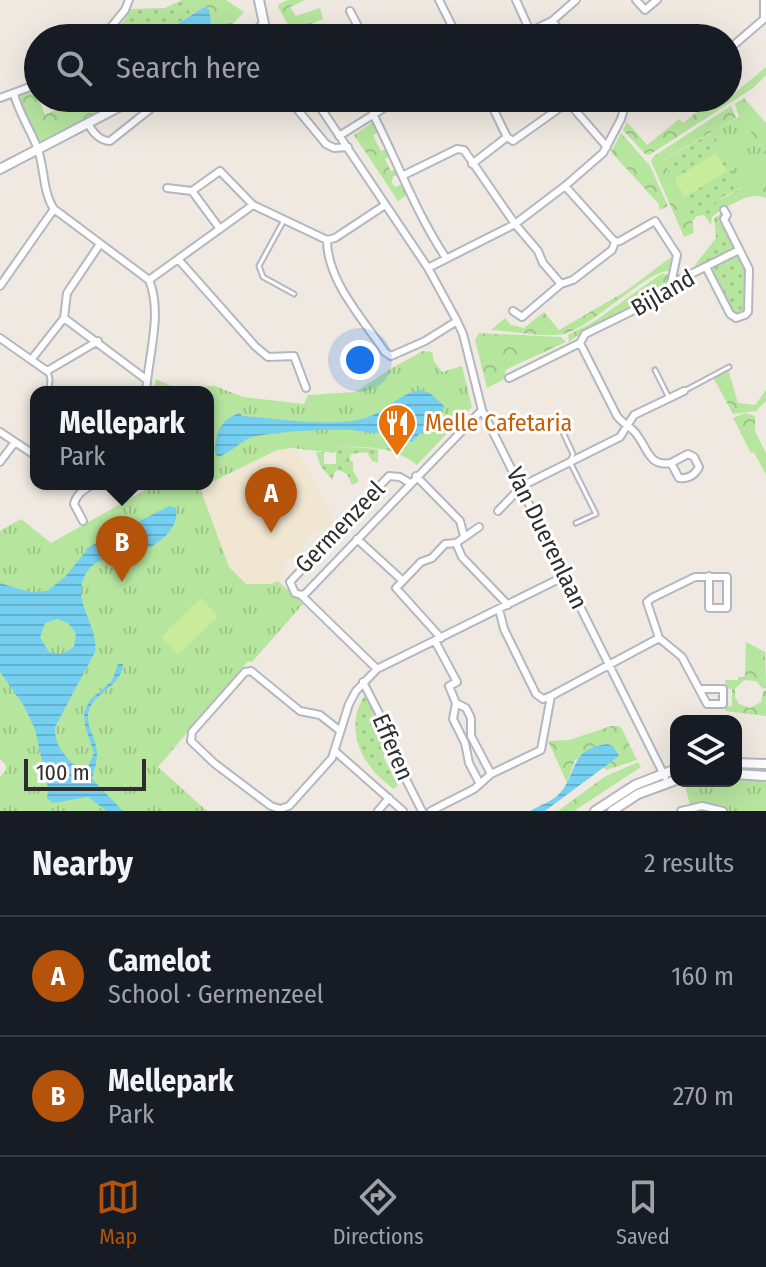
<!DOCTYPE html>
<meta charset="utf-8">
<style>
:root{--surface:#171b24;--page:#242831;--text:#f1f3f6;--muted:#9ea1a6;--line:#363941;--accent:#b45309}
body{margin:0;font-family:"Fira Sans Condensed",sans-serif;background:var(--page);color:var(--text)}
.controls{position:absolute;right:24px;bottom:24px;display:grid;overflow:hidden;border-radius:16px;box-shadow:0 8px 32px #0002}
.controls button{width:72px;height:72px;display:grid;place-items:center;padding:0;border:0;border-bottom:2px solid var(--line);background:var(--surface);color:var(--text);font:40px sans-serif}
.scale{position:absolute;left:24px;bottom:20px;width:122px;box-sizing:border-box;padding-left:8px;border:4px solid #2e2e2e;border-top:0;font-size:22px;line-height:28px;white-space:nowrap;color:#2e2e2e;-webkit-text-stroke:6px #fff;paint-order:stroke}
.you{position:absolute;left:360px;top:360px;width:28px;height:28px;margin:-20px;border:6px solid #fff;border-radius:50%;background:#1a73e8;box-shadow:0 0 0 12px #1a73e833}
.badge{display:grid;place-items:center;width:52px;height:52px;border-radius:50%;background:var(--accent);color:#fff;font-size:26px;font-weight:700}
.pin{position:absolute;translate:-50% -66px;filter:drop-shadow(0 2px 4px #0008)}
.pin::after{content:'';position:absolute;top:42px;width:28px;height:24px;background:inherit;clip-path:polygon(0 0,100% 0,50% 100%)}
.popup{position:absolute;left:30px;top:386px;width:184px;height:104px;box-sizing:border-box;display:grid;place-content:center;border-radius:16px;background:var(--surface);filter:drop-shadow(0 2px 6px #0005);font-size:26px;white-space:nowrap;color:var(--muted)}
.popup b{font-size:30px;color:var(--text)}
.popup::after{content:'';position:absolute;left:50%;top:100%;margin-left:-16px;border:16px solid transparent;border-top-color:var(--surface)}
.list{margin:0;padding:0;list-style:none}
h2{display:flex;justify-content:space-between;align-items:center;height:104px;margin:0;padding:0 32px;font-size:34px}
h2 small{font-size:26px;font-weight:400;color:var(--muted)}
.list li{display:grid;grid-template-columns:52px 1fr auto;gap:24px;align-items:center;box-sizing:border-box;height:120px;padding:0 32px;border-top:2px solid var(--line)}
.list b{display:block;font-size:30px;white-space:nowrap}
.list p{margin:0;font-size:26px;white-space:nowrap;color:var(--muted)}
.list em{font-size:26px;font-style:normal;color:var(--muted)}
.icon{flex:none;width:44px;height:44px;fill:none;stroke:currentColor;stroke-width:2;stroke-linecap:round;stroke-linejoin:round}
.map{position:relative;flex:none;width:766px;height:811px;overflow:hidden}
.search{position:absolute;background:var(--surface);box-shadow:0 8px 32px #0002;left:24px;right:24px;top:24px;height:88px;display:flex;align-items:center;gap:20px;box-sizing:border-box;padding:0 28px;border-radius:44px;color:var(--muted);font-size:30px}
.sheet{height:344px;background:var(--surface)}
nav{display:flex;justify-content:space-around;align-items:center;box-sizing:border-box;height:112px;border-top:2px solid var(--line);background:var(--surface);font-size:22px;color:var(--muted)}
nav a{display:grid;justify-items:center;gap:4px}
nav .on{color:var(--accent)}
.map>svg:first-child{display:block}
</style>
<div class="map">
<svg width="766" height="811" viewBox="0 0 766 811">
<defs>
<pattern id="grass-dots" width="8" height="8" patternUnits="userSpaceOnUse" patternTransform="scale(2)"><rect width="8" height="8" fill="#b6e59e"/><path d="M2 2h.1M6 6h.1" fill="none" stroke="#9dc588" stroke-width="1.8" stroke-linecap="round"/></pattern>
<pattern id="forest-crowns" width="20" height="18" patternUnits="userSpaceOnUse" patternTransform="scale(2)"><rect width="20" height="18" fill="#b6e59e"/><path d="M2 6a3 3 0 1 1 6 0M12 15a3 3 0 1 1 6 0" fill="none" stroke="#9dc588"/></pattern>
<pattern id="park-tufts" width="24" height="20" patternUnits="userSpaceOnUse" patternTransform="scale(2)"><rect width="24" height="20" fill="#b6e59e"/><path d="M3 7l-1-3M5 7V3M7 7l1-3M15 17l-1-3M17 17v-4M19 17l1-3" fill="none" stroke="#9dc588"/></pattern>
<pattern id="water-rules" width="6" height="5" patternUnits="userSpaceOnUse" patternTransform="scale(2)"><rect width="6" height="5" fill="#75cff0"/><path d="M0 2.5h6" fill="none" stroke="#66b2ce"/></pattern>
</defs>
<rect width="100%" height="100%" fill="#efe9e1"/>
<!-- education -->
<path fill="#f0e6d1" d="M296,449L336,522L306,539L303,550L296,556L288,559L278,581L271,584H246L229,567L200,488L277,450Z"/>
<!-- grass -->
<path fill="url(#grass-dots)" d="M182,0H198L190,7L191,15L176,25L163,38H137L156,20L133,38H106L124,21L130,9L165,8Z
M741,116L766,156V168L747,185L723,197L715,205L719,211L712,217L711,225L704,215L697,216L692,221L662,161Z
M724,212L725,215L718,220L733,243L732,250L697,269L695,265L716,238L714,218Z
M736,256C751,268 745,291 745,308L740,314L732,310L713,270L716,264Z
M336,446L378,449V463L372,461L367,452L351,454L349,460L353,462V471L359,481L352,485L347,474L339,470L335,471L332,480L320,465L316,452H324V464H336Z
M366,693L378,717L389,752L383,756L398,785L394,789C362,767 342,729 366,693Z"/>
<!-- forest -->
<path fill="url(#forest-crowns)" d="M198,0H226L244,12L219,38H184L210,23L209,9L204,7L191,15L190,7Z
M288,0H305L290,7L296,16L320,8L323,19L298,30L290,28L278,7L279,4Z
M766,67V75L753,88L649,155L645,154L623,130L627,122L647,145L679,119L683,123L714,98L721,104Z
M35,89L45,115L77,98H124L41,141C30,133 18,107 21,95Z
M744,98L766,123V156L739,117L735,104Z
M731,106L736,118L663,160L692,217L694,233L684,237L651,161L654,156Z
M373,122L379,132L373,135L381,151L387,148L390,155L385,159L391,171L396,170L400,176H393L392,183L395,187L402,184L407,189V195L398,201L354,135Z
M621,133L650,166L668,206L660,210L658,203L611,152Z
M766,168V198C750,191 734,204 719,211L715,205L718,201L747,185Z
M671,257L669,271C645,272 597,323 567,333C548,339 512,331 491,330L505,318L511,325L524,328L544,312L559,330L626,291Z
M661,274H671L665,291L585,330L569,342L568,335L595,321Z
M479,333L561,337L566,342L505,370L506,378L487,388L475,340Z
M728,369L738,403L755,405L766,390V401L756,411L733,414L713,377Z
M745,413L755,416V431L766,453V475L754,452L751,453L733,418Z
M746,642L765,652L766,688L763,689L756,681L744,680L735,689V697L739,704L750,708L761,702L763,691H766V716L725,711V707L732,706V689L726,688L725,680H738V677H745Z
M611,726H619L622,729L637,760L606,770L604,767L618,756L614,747L575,760L567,783L548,741L569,740Z
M638,762L641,767L574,811H558L604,777Z"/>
<!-- park -->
<path fill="url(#park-tufts)" d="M741,116L766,156V168L742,188L712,132Z
M423,351L432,352L434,361L442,372L462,366L472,407L417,465C392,445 368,448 337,446L335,453L292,448L277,450L208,484V392H154L156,379L175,388L215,386L243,397L304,404L308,395L355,392L392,368Z
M156,484H208L200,488L229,567L246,584H271L278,581L303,604L252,662L248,661L158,767L207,811H0V777L6,770V765L0,759V531L21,519L51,543Z
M736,776L766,777V811H730L712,804L690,805L684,781H736Z"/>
<!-- pitch -->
<path fill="#c9ec9a" d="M716,153L727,171L685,197L674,179Z
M201,598L218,616L178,655L161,637Z"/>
<!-- water -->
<path fill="url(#water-rules)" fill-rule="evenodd" d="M204,7L209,9L211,23L184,38H163L176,25Z
M420,390L430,393L445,407L412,442L388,431C375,435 364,431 351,430C320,429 287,431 256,436C241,439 232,453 218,457L215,453C215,434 220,419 240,413L242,416C276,418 334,428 366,418C386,411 399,394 420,390Z
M169,506L176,508C180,531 155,548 134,553C115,558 91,556 83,580C74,604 99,628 95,652L55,727C54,746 65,756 78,769L88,767L94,753L85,726L84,712L90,700L112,681L118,664H123C122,686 96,691 89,710C84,725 97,738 97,754C97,762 94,771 92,779L123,811H107L88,797L53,803L47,798L48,788L35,729L24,706L0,672V583L30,592L47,591L65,577L89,547ZM57,619L68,623L76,633L74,647L61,654L49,652L40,637L45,623Z
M608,744L614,747L619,756L545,811H530C538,806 551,802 558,795C578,776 568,748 608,744Z"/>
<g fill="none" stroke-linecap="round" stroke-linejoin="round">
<!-- service casing -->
<g stroke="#b4b7c1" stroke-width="7">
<path id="service" d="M284,220L259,266L263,277L294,294
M655,370L669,398
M48,372L50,379L49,392
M684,391L729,367
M556,417L573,454L570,462L596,514L576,523"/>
</g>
<!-- minor casing -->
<g stroke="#b4b7c1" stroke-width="10">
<path id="minor" d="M439,0L458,38
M516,0L530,31
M636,0L645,10L657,0
M350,11L364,38
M264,24L275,38
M102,38L125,10L129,0
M516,38L552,21
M566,38L552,21L576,0
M728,50L764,19V0
M14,94C19,113 30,129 37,147C45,167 42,191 54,209L149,280C163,313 148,357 146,392
M0,98L38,84
M288,98L326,144L334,148L348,147
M314,98L428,268L457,321L463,334L482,410L665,777
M488,98L507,137L513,141L568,102L607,147
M615,98L624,109L637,98
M373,114C398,163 416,213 446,258
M88,123C92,132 100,141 110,141L154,106L155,98
M339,136L400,98
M472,164L507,137
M404,175L457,149L464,150L515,224L538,251L543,263L561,284
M565,186L615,242
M167,188L192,191L220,171L253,205L327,240L335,238L385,205
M192,191L220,229
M327,240C327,281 363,319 385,352L391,356L425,341L457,321
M178,259L255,346L268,357L294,356L306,388
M706,267L730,314L736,318L745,315L748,312L749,269L724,219L727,215L724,210
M428,268L515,224L565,186L603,153L621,119L624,109
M149,280L253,205
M671,284L739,250
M0,286L54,209
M64,318L147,380
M0,338L47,371L98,341
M580,343L617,416C623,424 632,427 637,435C648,449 649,467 671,463L679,478C688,479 695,475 699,467L694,457L688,454L671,463
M31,360L64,318L67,293L100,244
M509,378L580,343L585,334L669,293L677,255L655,221L620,241L615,242L612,250L573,280L561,284L522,317L513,311
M0,432L36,456
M0,462L15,442
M416,476L460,521L464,536
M498,511L522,486L620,437L634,415L684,391
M83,521L74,504C77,493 84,490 93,484
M357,539L403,581
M456,543L462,557L508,605
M301,595L305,594L482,410
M499,609L504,629L536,694L543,699L551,696
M441,638L396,588L421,562L432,558L445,544L456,543L479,527
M435,641L457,682L449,686L456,703L453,719L465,743L469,763L480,784
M377,669L301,595L295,593L290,582L389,476L400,477L410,483
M363,682L382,719L387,742L422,811
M701,689H723V704H707L682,657L659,638L647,602L652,598L695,577H727V608H709V576
M456,703L466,708L471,718V736L491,774
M339,730L320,715L300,711L251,671L245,672L192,732L191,741L214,763L271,806L280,809L289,806L332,758L349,704L356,691L377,669L565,576
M336,752L403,811
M378,811L389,798
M431,811L474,789L491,774L541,750L551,696L659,638
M681,811L702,806L723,811"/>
</g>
<!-- tertiary casing -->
<g stroke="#b4b7c1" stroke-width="12">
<path id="tertiary" d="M248,38L264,24L259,0
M0,169L136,98
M736,763L766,764
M736,774L766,776
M595,811L635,785L676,769
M612,811L638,794L676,780"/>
</g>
<!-- service -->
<use href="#service" stroke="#fff" stroke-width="3"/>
<!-- minor -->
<use href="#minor" stroke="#fff" stroke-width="6"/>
<!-- tertiary -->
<use href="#tertiary" stroke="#fff" stroke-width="8"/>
</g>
<!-- icons -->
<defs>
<g id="restaurant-pin" transform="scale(2)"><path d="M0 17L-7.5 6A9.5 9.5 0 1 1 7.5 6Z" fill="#e8710a" stroke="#fff"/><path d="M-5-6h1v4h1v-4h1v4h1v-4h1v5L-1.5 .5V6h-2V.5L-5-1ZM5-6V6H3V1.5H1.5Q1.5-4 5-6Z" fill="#fff"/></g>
</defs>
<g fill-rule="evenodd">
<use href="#restaurant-pin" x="397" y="423"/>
</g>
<g text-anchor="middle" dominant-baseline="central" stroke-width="6" stroke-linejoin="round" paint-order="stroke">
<!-- street labels -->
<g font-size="24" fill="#2e2e2e" stroke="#fff">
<text transform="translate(663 293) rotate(-30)">Bijland</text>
<text transform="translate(340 527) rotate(-46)">Germenzeel</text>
<text transform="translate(547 538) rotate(64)">Van Duerenlaan</text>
<text transform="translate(393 747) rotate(67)">Efferen</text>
</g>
<!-- food labels -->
<g font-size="24" fill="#c56008" stroke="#fff" text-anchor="start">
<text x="425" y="423">Melle Cafetaria</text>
</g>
</g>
</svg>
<div class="controls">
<button><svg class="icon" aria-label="layers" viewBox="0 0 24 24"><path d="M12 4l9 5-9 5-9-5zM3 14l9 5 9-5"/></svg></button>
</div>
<div class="scale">100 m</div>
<div class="you"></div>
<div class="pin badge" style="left:271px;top:533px">A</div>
<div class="pin badge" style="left:122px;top:582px">B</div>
<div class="popup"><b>Mellepark</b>Park</div>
<div class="search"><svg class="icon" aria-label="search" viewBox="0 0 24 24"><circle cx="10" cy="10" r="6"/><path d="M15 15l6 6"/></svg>Search here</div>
</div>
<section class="sheet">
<h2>Nearby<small>2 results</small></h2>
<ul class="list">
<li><span class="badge">A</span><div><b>Camelot</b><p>School · Germenzeel</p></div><em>160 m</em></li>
<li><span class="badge">B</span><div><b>Mellepark</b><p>Park</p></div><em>270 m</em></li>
</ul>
</section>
<nav>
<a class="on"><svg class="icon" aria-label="map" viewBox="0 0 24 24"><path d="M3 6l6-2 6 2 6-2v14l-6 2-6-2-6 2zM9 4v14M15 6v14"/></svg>Map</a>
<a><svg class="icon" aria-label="directions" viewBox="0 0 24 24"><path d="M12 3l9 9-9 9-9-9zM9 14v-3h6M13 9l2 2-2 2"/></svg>Directions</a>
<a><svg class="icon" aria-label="saved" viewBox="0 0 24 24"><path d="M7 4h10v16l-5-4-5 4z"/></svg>Saved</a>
</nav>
